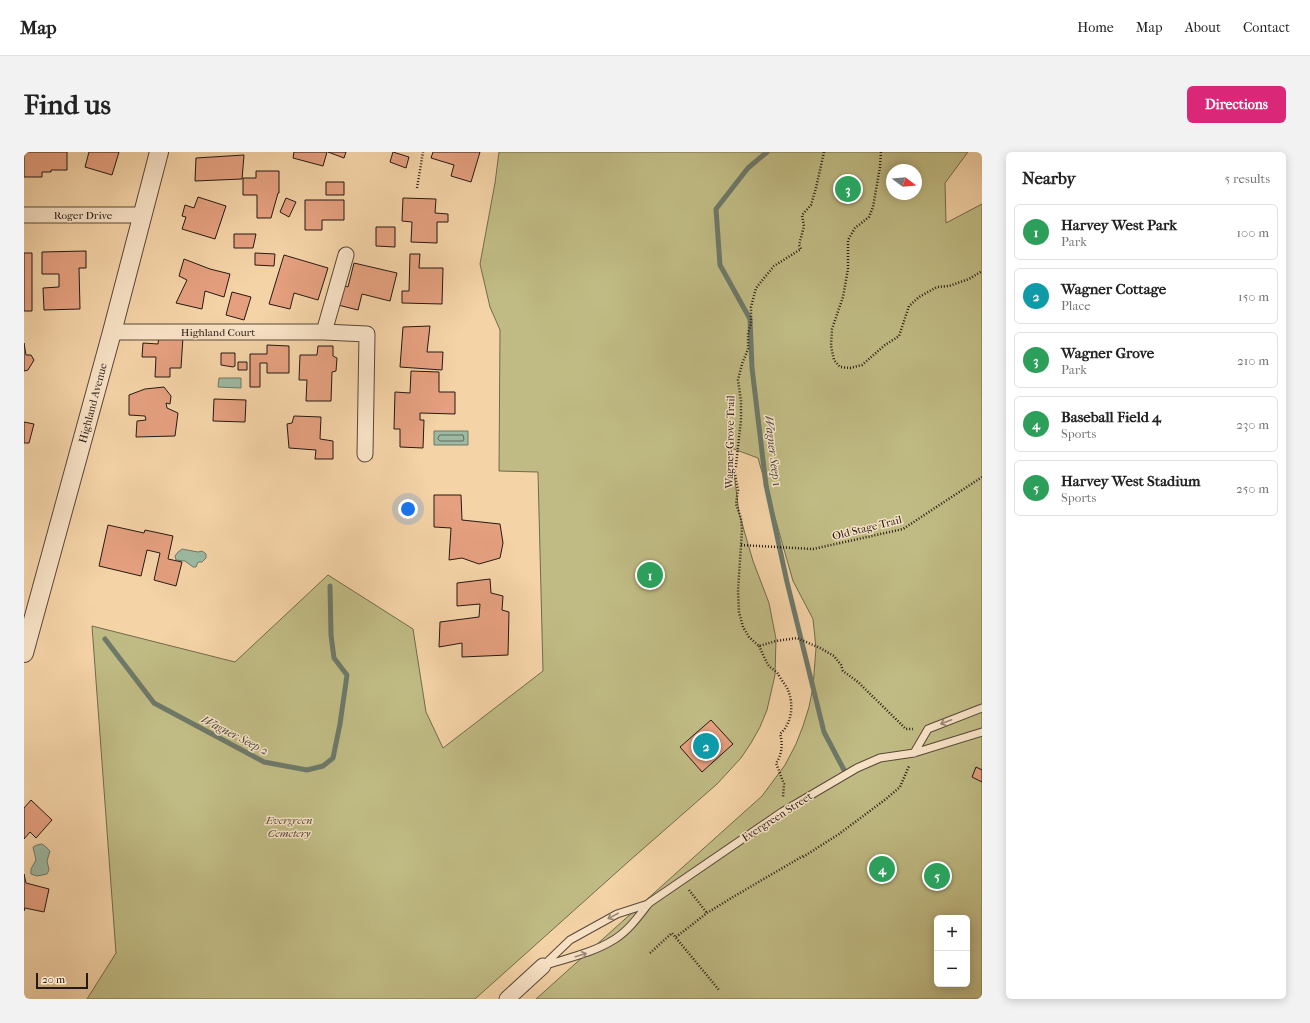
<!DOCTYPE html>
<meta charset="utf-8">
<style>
:root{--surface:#fff;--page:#f2f2f2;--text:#222;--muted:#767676;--line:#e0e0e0;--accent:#db2777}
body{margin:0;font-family:"IM FELL French Canon",serif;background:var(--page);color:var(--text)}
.controls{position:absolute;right:12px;bottom:12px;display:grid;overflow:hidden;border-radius:6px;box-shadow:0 2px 10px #0003}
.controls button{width:36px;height:36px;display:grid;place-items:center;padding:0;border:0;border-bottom:1px solid var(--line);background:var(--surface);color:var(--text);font:20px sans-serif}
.compass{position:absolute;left:862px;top:12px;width:36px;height:36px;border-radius:50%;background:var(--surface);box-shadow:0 2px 10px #0003;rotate:106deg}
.scale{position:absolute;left:12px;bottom:10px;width:52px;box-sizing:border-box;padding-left:4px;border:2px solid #251914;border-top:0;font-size:11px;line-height:14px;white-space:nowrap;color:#251914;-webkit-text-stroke:3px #f8e2c6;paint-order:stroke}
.you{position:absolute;left:384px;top:357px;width:14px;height:14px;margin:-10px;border:3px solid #fff;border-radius:50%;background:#1a73e8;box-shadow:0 0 0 6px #1a73e833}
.badge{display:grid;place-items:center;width:26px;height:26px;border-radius:50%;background:var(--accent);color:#fff;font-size:13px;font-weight:700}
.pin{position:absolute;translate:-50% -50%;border:2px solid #fff;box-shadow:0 1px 4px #0006}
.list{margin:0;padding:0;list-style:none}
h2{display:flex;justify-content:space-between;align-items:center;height:52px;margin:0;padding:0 16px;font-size:17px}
h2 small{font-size:13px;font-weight:400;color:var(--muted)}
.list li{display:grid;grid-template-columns:26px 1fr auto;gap:12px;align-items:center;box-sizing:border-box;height:56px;margin:0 8px 8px;padding:0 8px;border:1px solid var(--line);border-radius:6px}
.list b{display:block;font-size:15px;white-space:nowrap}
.list p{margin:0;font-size:13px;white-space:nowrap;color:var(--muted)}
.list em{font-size:13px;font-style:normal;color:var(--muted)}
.map{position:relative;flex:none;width:958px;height:847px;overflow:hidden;border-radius:6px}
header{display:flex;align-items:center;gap:24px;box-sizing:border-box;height:56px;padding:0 20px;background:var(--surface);border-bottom:1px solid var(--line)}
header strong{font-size:19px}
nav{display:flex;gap:22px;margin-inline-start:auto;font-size:14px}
.intro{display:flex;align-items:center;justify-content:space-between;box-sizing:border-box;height:96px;padding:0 24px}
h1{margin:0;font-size:28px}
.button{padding:10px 18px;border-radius:6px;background:var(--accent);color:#fff;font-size:14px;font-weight:700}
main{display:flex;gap:24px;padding:0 24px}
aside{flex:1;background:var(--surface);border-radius:6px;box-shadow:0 2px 10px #0003}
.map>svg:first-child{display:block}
</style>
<header>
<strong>Map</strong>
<nav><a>Home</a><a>Map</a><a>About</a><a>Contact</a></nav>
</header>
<div class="intro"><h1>Find us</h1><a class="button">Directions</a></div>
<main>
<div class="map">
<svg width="958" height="847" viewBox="0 0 958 847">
<rect width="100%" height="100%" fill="#f4d3a7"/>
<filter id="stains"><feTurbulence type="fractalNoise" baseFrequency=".005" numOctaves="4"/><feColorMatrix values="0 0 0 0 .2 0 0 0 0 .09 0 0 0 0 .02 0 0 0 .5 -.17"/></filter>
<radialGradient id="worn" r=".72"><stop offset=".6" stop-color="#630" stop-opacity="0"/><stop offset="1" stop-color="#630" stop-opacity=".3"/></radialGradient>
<!-- green -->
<path fill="#c0bb84" stroke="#726a4c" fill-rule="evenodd" d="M475,0H944L921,31L922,71L958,52V847H512L738,644L761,613L772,592L779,574L785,555L789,535L792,496L789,467L769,429L734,306L707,296L715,361L729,409L745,451L752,487L751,523L743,558L736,575L727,591L717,606L693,632L604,710L451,847H63L92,801L68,474L211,510L304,423L389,477L402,560L419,596L519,519L514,320L475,319L476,178L466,155L456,112L471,31ZM868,18H892V42H868ZM913,766H943V832H913Z"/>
<!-- water -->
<path fill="#9db9a2" stroke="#6d7969" d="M195,226H217V236L194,235Z
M410,279H444V293H410Z
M158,397L174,400L178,399L182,402V406L178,410H174L172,415H169L161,409L152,408L151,404L154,400Z
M18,692L22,695L26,699L23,709L25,718L23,722L13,724L7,722V717L12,708L9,695L13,693Z"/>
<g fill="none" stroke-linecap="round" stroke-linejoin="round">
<!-- shore -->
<path stroke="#61695b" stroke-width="1" d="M416,283H439L440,287L439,289H416L414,287Z"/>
<!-- stream -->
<path stroke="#6d7969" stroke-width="5" d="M743,0L724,16L692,57L696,113L726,167L728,216L742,333L763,430L800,580L820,618
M81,487L130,551L240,610L283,618L299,614L309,606L316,572L323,523L310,506L307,483L306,434"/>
</g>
<!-- building -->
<path fill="#e5a07f" stroke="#251914" d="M0,0H43V18H27V20H18V25H0Z
M65,0H95L88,23L61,15Z
M270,0H303L299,14L269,6Z
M304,0H322L320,6Z
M369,0L385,5L382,16L366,10Z
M409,0H456L447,30L427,24L430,13L407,6Z
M220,3L218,27L171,29L172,6Z
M232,19H255V41H254L247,66H233V43H219V26H232Z
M302,30H320V43H302Z
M174,45L202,54L191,87L158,77L162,65L158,64L161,53L170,56Z
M262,46L272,50L265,65L256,60Z
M379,46L412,47L411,61L424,62V70H413V91L387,90L388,70L378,69Z
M281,48H320V68H298V78H281Z
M352,75H371V95L352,94Z
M210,82H232L229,96H210Z
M62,99V116H55L56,157L20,158L19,136L35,135V122H18V100Z
M0,101H8V159H0Z
M231,101L251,102L250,114L231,113Z
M386,102H396L395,116H419L418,152L378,151V139H385Z
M260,103L304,116L294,148L270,141L266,157L245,152Z
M160,107L186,117L206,122L200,145L181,139L178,157L152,151L163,128L155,124Z
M330,111L373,121L366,149L338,142L334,158L314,153L319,133L324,135Z
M208,140L227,145L220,168L202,163Z
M406,174L403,200H419L418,218L376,215L379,175Z
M135,184L159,185L157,216H146V225H131L132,205H118L119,191L134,192Z
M0,191L2,203H7L10,208L4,218L0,219Z
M243,193L265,194V221H243V211H236V235H226V202H243Z
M294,194H309V204L313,206L312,219L308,220L307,249H282L283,228H275L276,203H293Z
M197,201H211V214L209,215L197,213Z
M214,210H223V218H214Z
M387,219L415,220V240H431V262L396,261V268H400L399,296L376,295V277H370L371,240L386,241Z
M140,235L147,244L146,252L142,251L143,256L154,261L151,284L112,285L113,269L122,268L121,264L105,263V243L121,237Z
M190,247L222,248L221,270L189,269Z
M270,264L297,265L296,287L309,289V307H291L292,298L265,296L263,272L268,271Z
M0,270L10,272L5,291H0Z
M410,343H437L438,368L476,372L479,391L476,406L455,412L438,406L425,408L427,376L410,375Z
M84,373L120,381L121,378L149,384L144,407L158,410L152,434L130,428L136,401L123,398L117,424L75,414Z
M466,427L467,441L479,444L478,458L485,460L484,503L438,505V491L415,495L416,470L455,465L456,452L433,454V431Z
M687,568L709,592L678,620L656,595Z
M952,615L958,618V630L948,625Z
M7,648L28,668L12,686L6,680L0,687V656Z
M0,722L2,731L25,737L20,760L1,756L0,759Z"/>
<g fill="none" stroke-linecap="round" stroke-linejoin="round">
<!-- service casing -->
<g stroke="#594839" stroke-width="9">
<path id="service" d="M890,601L904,577L958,556
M521,812L546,788L593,762L624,752
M519,814C544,806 569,801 591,787C605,778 615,764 625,751L758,660L833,616L856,606L890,601L958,580"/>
</g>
<!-- minor casing -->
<g stroke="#594839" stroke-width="17">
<path id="minor" d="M0,63H118
M322,103L300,180L343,182L341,302
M88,180H300
M483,847L519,814"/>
</g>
<!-- tertiary casing -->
<g stroke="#594839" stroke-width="20">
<path id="tertiary" d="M0,501L88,180L135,0"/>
</g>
<!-- path -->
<path stroke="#251914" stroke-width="2.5" stroke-dasharray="1 2" stroke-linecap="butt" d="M800,0L792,36L787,53L778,63L780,74L775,93L777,97L750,114L732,136L727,155V172L724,181V197L718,212L714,228L717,249V268L711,322L714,338L712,352L717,366L718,378L714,439L715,460L719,475L725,485L735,494L752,489L773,486L796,496L810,504L817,513L819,519L834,530L882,577H889
M857,0L856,15L849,55L845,65L831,76L824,88V117L819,145L808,177L807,194L810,208L816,215L826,216L838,213L861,193L875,184L885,154L895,145L913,135L925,134L945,127L958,119
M393,36L399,0
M717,393L789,397L879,377L958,325
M735,494C738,500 741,508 745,514C748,517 752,519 754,522C756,526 763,535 764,538C770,553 768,571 756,582C759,591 758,603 752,611L760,632L759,645
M779,705L815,682L862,647L876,635L885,614
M665,738L683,761
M652,785L683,761L709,745L779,704
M626,801L648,781L695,838"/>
<!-- service -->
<use href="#service" stroke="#f8e2c6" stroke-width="7"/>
<!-- minor -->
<use href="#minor" stroke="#f8e2c6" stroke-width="15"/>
<!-- tertiary -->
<use href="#tertiary" stroke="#f8e2c6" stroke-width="18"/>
</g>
<!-- one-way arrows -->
<defs><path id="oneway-shaft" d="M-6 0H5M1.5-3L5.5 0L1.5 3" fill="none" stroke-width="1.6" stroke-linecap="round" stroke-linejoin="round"/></defs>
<g stroke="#998876">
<use href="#oneway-shaft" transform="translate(922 570) rotate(159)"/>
<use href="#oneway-shaft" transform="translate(589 764) rotate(152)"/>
<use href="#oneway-shaft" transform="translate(557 803) rotate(-17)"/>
</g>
<g text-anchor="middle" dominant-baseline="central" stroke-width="3" stroke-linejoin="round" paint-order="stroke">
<!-- street labels -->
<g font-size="11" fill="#251914" stroke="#f8e2c6">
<text x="59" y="63">Roger Drive</text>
<text x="194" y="180">Highland Court</text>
<text transform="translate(69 251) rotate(-75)">Highland Avenue</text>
<text transform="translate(706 290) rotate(-89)">Wagner Grove Trail</text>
<text transform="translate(843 376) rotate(-14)">Old Stage Trail</text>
<text transform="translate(753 665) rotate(-33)">Evergreen Street</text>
</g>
<!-- park labels -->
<g font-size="11" font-style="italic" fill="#544a36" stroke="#f8e2c6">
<text x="265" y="668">Evergreen<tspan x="265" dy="13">Cemetery</tspan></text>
</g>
<!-- water labels -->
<g font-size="12" font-style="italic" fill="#49493f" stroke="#f8e2c6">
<text transform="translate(749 299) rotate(83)">Wagner Seep 1</text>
<text transform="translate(211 583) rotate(27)">Wagner Seep 2</text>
</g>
</g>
<rect width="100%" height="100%" filter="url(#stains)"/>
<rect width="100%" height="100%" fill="url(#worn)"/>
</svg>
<div class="controls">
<button>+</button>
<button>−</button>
</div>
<svg class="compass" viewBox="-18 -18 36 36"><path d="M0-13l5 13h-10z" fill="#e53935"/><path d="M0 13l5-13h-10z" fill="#767676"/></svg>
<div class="scale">20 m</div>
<div class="you"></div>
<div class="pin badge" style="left:626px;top:423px;background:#2e9e5b">1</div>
<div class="pin badge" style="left:682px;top:594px;background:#0f9aa8">2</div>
<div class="pin badge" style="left:824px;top:37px;background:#2e9e5b">3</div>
<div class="pin badge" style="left:858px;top:717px;background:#2e9e5b">4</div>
<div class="pin badge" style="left:913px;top:724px;background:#2e9e5b">5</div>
</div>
<aside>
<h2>Nearby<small>5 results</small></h2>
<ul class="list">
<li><span class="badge" style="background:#2e9e5b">1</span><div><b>Harvey West Park</b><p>Park</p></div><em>100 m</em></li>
<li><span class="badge" style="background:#0f9aa8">2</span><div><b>Wagner Cottage</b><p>Place</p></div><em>150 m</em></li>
<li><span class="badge" style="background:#2e9e5b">3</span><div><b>Wagner Grove</b><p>Park</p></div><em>210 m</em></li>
<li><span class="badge" style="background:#2e9e5b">4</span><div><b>Baseball Field 4</b><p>Sports</p></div><em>230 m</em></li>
<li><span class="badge" style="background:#2e9e5b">5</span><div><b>Harvey West Stadium</b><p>Sports</p></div><em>250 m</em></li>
</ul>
</aside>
</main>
